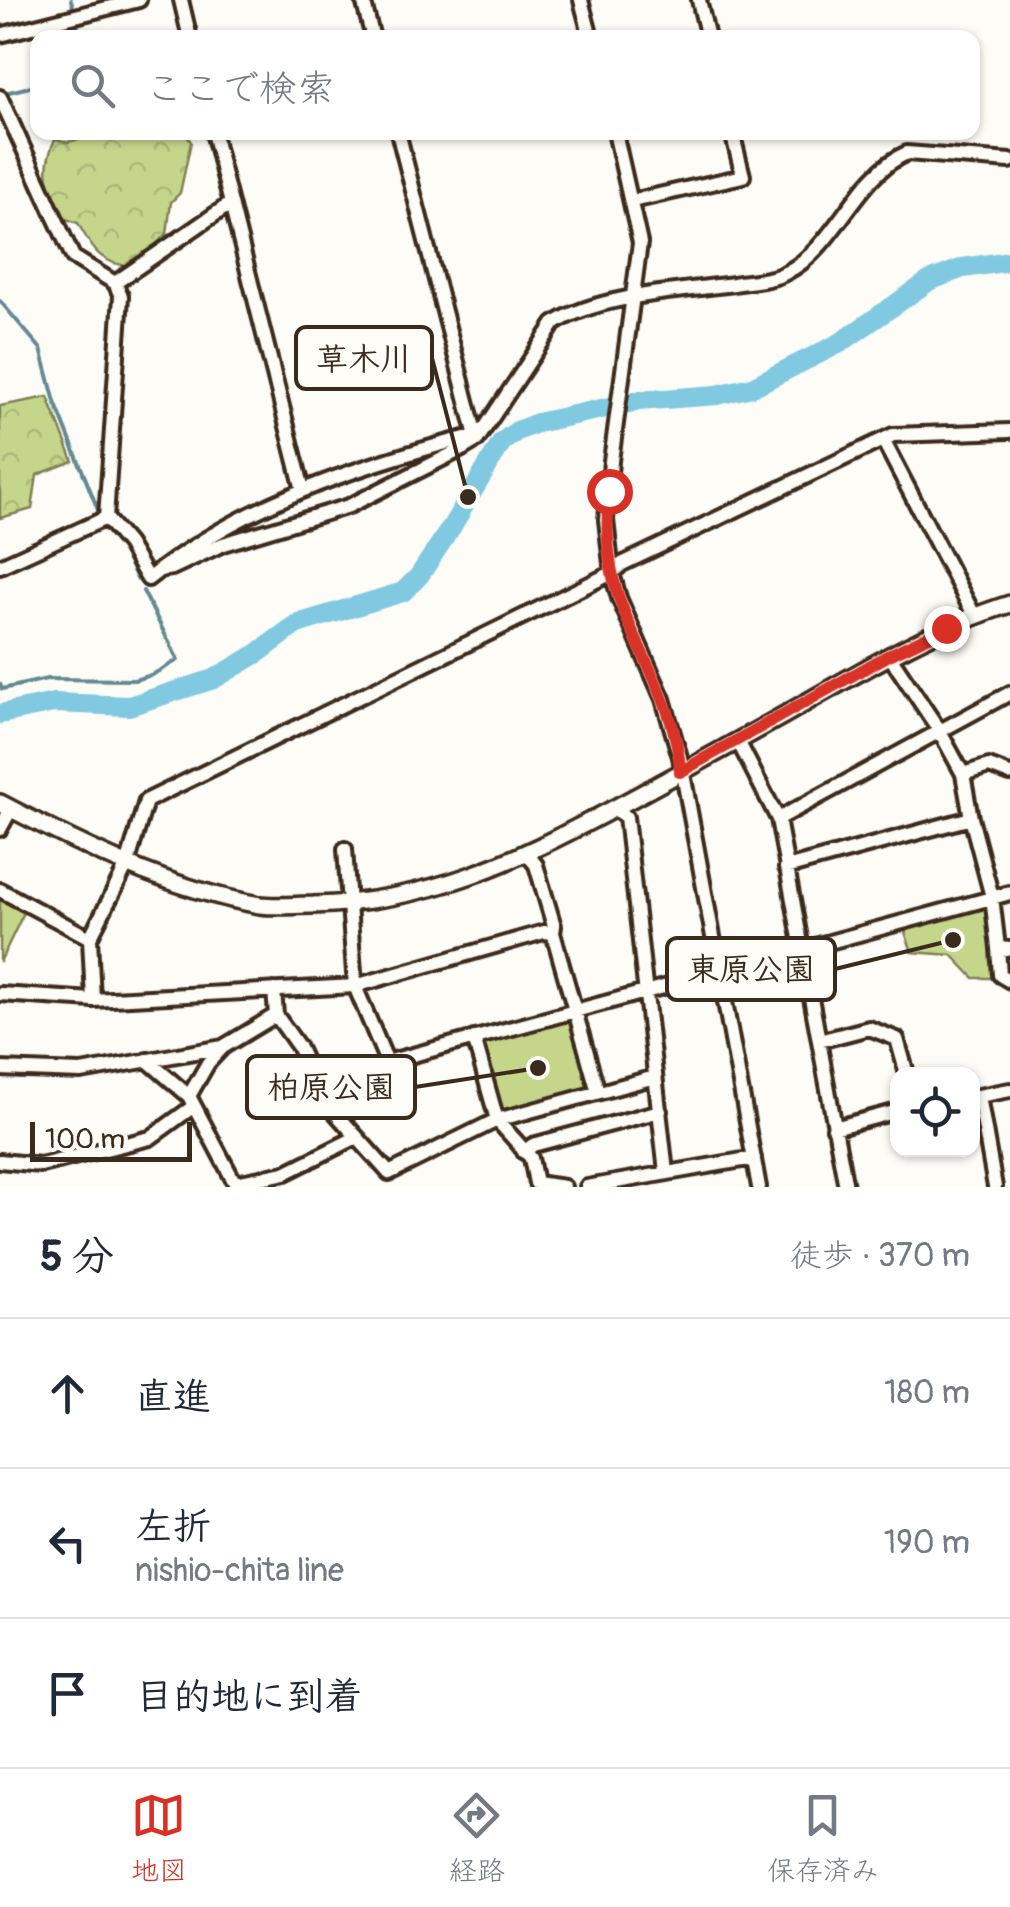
<!DOCTYPE html>
<html lang="ja">
<meta charset="utf-8">
<style>
:root{--surface:#fff;--page:#f6f6f7;--text:#1f2937;--muted:#747a83;--line:#e0e1e3;--accent:#d93025}
body{margin:0;font-family:Pangolin,"Klee One",sans-serif;background:var(--page);color:var(--text)}
.controls{position:absolute;right:30px;bottom:30px;display:grid;overflow:hidden;border-radius:20px;box-shadow:0 2px 8px #0004}
.controls button{width:90px;height:90px;display:grid;place-items:center;padding:0;border:0;border-bottom:2px solid var(--line);background:var(--surface);color:var(--text);font:50px sans-serif}
.scale{position:absolute;left:30px;bottom:25px;width:162px;box-sizing:border-box;padding-left:10px;border:5px solid #3b2a1e;border-top:0;font-size:28px;line-height:35px;white-space:nowrap;color:#3b2a1e;-webkit-text-stroke:8px #fdfcf7;paint-order:stroke}
.stop{position:absolute;width:30px;height:30px;margin:-22px;border:8px solid #d93025;border-radius:50%;background:#fff}
.stop.end{background:#d93025;border-color:#fff;box-shadow:0 2px 10px #0008}
.list{margin:0;padding:0;list-style:none}
h2{display:flex;justify-content:space-between;align-items:center;height:130px;margin:0;padding:0 40px;font-size:42px}
h2 small{font-size:32px;font-weight:400;color:var(--muted)}
.list li{display:grid;grid-template-columns:65px 1fr auto;gap:30px;align-items:center;box-sizing:border-box;height:150px;padding:0 40px;border-top:2px solid var(--line)}
.list b{display:block;font-size:38px;white-space:nowrap}
.list p{margin:0;font-size:32px;white-space:nowrap;color:var(--muted)}
.list em{font-size:32px;font-style:normal;color:var(--muted)}
.icon{flex:none;width:55px;height:55px;fill:none;stroke:currentColor;stroke-width:2;stroke-linecap:round;stroke-linejoin:round}
.map{position:relative;flex:none;width:1010px;height:1187px;overflow:hidden}
.search{position:absolute;background:var(--surface);box-shadow:0 2px 8px #0004;left:30px;right:30px;top:30px;height:110px;display:flex;align-items:center;gap:25px;box-sizing:border-box;padding:0 35px;border-radius:20px;color:var(--muted);font-size:38px}
.sheet{height:580px;background:var(--surface)}
nav{display:flex;justify-content:space-around;align-items:center;box-sizing:border-box;height:140px;border-top:2px solid var(--line);background:var(--surface);font-size:28px;color:var(--muted)}
nav a{display:grid;justify-items:center;gap:5px}
nav .on{color:var(--accent)}
.map>svg:first-child{display:block}
</style>
<div class="map">
<svg width="1010" height="1187" viewBox="0 0 1010 1187">
<defs>
<pattern id="forest-crowns" width="20" height="18" patternUnits="userSpaceOnUse" patternTransform="scale(2.5)"><rect width="20" height="18" fill="#c5d68b"/><path d="M2 6a3 3 0 1 1 6 0M12 15a3 3 0 1 1 6 0" fill="none" stroke="#aab878"/></pattern>
</defs>
<rect width="100%" height="100%" fill="#fdfcf7"/>
<filter id="ink" filterUnits="userSpaceOnUse"><feTurbulence type="fractalNoise" baseFrequency=".01" numOctaves="2"/><feDisplacementMap in="SourceGraphic" scale="20" xChannelSelector="R" yChannelSelector="G"/><feConvolveMatrix kernelMatrix="1 2 1 2 8 2 1 2 1" color-interpolation-filters="sRGB"/></filter>
<g filter="url(#ink)">
<!-- forest -->
<path fill="url(#forest-crowns)" stroke="#808054" stroke-width="2.5" d="M185,132L191,142L180,193L171,202L167,234L132,266C101,265 92,249 78,223L66,219C50,186 39,176 55,139L68,142L95,135L120,139Z
M48,397L73,461L37,475L32,509L0,518V406Z"/>
<!-- green -->
<path fill="#c5d68b" stroke="#808054" stroke-width="2.5" d="M0,891L28,904L0,962Z
M985,907L1003,951L1005,978H974L952,955L912,952L904,929Z
M563,1017L575,1023L598,1092L498,1115L479,1043Z"/>
<g fill="none" stroke-linecap="round" stroke-linejoin="round">
<!-- stream -->
<path stroke="#648992" stroke-width="4" d="M71,0L73,7
M78,27L81,38
M9,92L38,85
M0,301L41,349L55,402L100,515
M121,546L137,579
M0,684L2,689L47,679L134,680L152,675L178,660L143,591"/>
<!-- river -->
<path stroke="#80c9e0" stroke-width="20" d="M0,714L54,703L129,706L214,679L258,653L297,624L403,592L419,576L452,526L502,442L517,431L537,423L638,401L717,395L752,387L840,343L929,281L963,268L1010,261"/>
<!-- minor casing -->
<g stroke="#3b2a1e" stroke-width="20">
<path id="minor" d="M181,0L190,38
M363,0L373,38
M581,0L591,38
M699,0L708,38
M0,35L139,0
M0,97L73,257L115,283L121,296L106,518L128,544L148,579C240,506 353,467 465,438L477,440
M213,132L303,490
M398,132L477,440
M615,132L640,243L611,461L606,520L612,573L619,598L663,699L680,757L759,1187
M632,201L743,176L732,132
M115,283L230,204
M883,440L974,615
M0,566L106,518
M160,570L172,568L223,544L349,506L462,449L477,440L554,324C597,295 682,291 734,284C751,281 772,281 787,272C836,247 857,174 907,153L1010,161
M889,655L939,730L963,774L971,818L992,897L998,948L1010,949
M738,741L778,819L846,1187
M963,774L989,766L1010,774
M614,809L626,817L666,1172
M778,819L1010,693
M0,829L11,809
M345,849L355,986L387,1062L1010,893
M528,855L536,865L554,926L553,933L598,1092
M786,868L971,818
M0,890L90,938
M998,948L1000,975L1010,981
M274,990L276,1015L298,1046L323,1099L389,1173L497,1120L531,1158L536,1183L564,1187
M0,994L93,1000L355,986L544,932L553,933
M93,1000L90,938L127,865L146,801L612,573L622,564L893,435L1010,431
M474,1038L497,1120L655,1077
M819,1041L869,1028L897,1039L907,1074
M147,1060L189,1096L237,1187
M0,1069L81,1072L223,1047L276,1015
M189,1096L208,1063L223,1047
M979,1096L995,1187
M973,1097L1010,1090
M834,1128L898,1111
M524,1152L533,1145L660,1111
M0,1161L41,1165L150,1138L194,1106
M236,1183L285,1173L357,1137
M587,1187L754,1158"/>
</g>
<!-- major casing -->
<g stroke="#3b2a1e" stroke-width="22">
<path id="major" d="M0,803C82,846 168,889 260,905C277,907 296,905 313,905C430,902 513,862 613,809C671,778 729,746 786,714C858,673 930,629 1010,604"/>
</g>
<!-- minor -->
<use href="#minor" stroke="#fdfcf7" stroke-width="12"/>
<!-- major -->
<use href="#major" stroke="#fdfcf7" stroke-width="15"/>
</g>
</g>
<g fill="none" stroke-linecap="round" stroke-linejoin="round" filter="url(#ink)">
<!-- route -->
<path stroke="#d93025" stroke-width="12" d="M609,491C606,526 607,564 619,598C639,656 678,709 680,772L889,655L946,628"/>
</g>
<!-- callouts -->
<path fill="none" stroke="#3b2a1e" stroke-width="4" d="M468 497L432 358M953 940L835 969M538 1068L415 1087"/>
<g fill="#3b2a1e" stroke="#fdfcf7" stroke-width="4">
<circle cx="468" cy="497" r="10"/>
<circle cx="953" cy="940" r="10"/>
<circle cx="538" cy="1068" r="10"/>
</g>
<g fill="#fdfcf7" stroke="#3b2a1e" stroke-width="4">
<rect x="296" y="327" width="136" height="62" rx="10"/>
<rect x="667" y="938" width="168" height="62" rx="10"/>
<rect x="247" y="1056" width="168" height="62" rx="10"/>
</g>
<g font-size="32" text-anchor="middle" font-weight="bold" fill="#3b2a1e">
<text x="364" y="370">草木川</text>
<text x="751" y="980">東原公園</text>
<text x="331" y="1098">柏原公園</text>
</g>
</svg>
<div class="controls">
<button><svg class="icon" aria-label="locate" viewBox="0 0 24 24"><circle cx="12" cy="12" r="6"/><path d="M12 2v4M12 18v4M2 12h4M18 12h4"/></svg></button>
</div>
<div class="scale">100 m</div>
<div class="stop" style="left:609px;top:491px"></div>
<div class="stop end" style="left:946px;top:628px"></div>
<div class="search"><svg class="icon" aria-label="search" viewBox="0 0 24 24"><circle cx="10" cy="10" r="6"/><path d="M15 15l6 6"/></svg>ここで検索</div>
</div>
<section class="sheet">
<h2>5 分<small>徒歩 · 370 m</small></h2>
<ul class="list">
<li><svg class="icon" aria-label="ahead" viewBox="0 0 24 24"><path d="M12 20V5M6 11l6-6 6 6"/></svg><div><b>直進</b></div><em>180 m</em></li>
<li><svg class="icon" aria-label="left" viewBox="0 0 24 24"><path d="M17 20v-9H6M10 6l-5 5 5 5"/></svg><div><b>左折</b><p>nishio-chita line</p></div><em>190 m</em></li>
<li><svg class="icon" aria-label="arrive" viewBox="0 0 24 24"><path d="M6 21V4h12l-3 4 3 4H6"/></svg><div><b>目的地に到着</b></div></li>
</ul>
</section>
<nav>
<a class="on"><svg class="icon" aria-label="map" viewBox="0 0 24 24"><path d="M3 6l6-2 6 2 6-2v14l-6 2-6-2-6 2zM9 4v14M15 6v14"/></svg>地図</a>
<a><svg class="icon" aria-label="directions" viewBox="0 0 24 24"><path d="M12 3l9 9-9 9-9-9zM9 14v-3h6M13 9l2 2-2 2"/></svg>経路</a>
<a><svg class="icon" aria-label="saved" viewBox="0 0 24 24"><path d="M7 4h10v16l-5-4-5 4z"/></svg>保存済み</a>
</nav>
